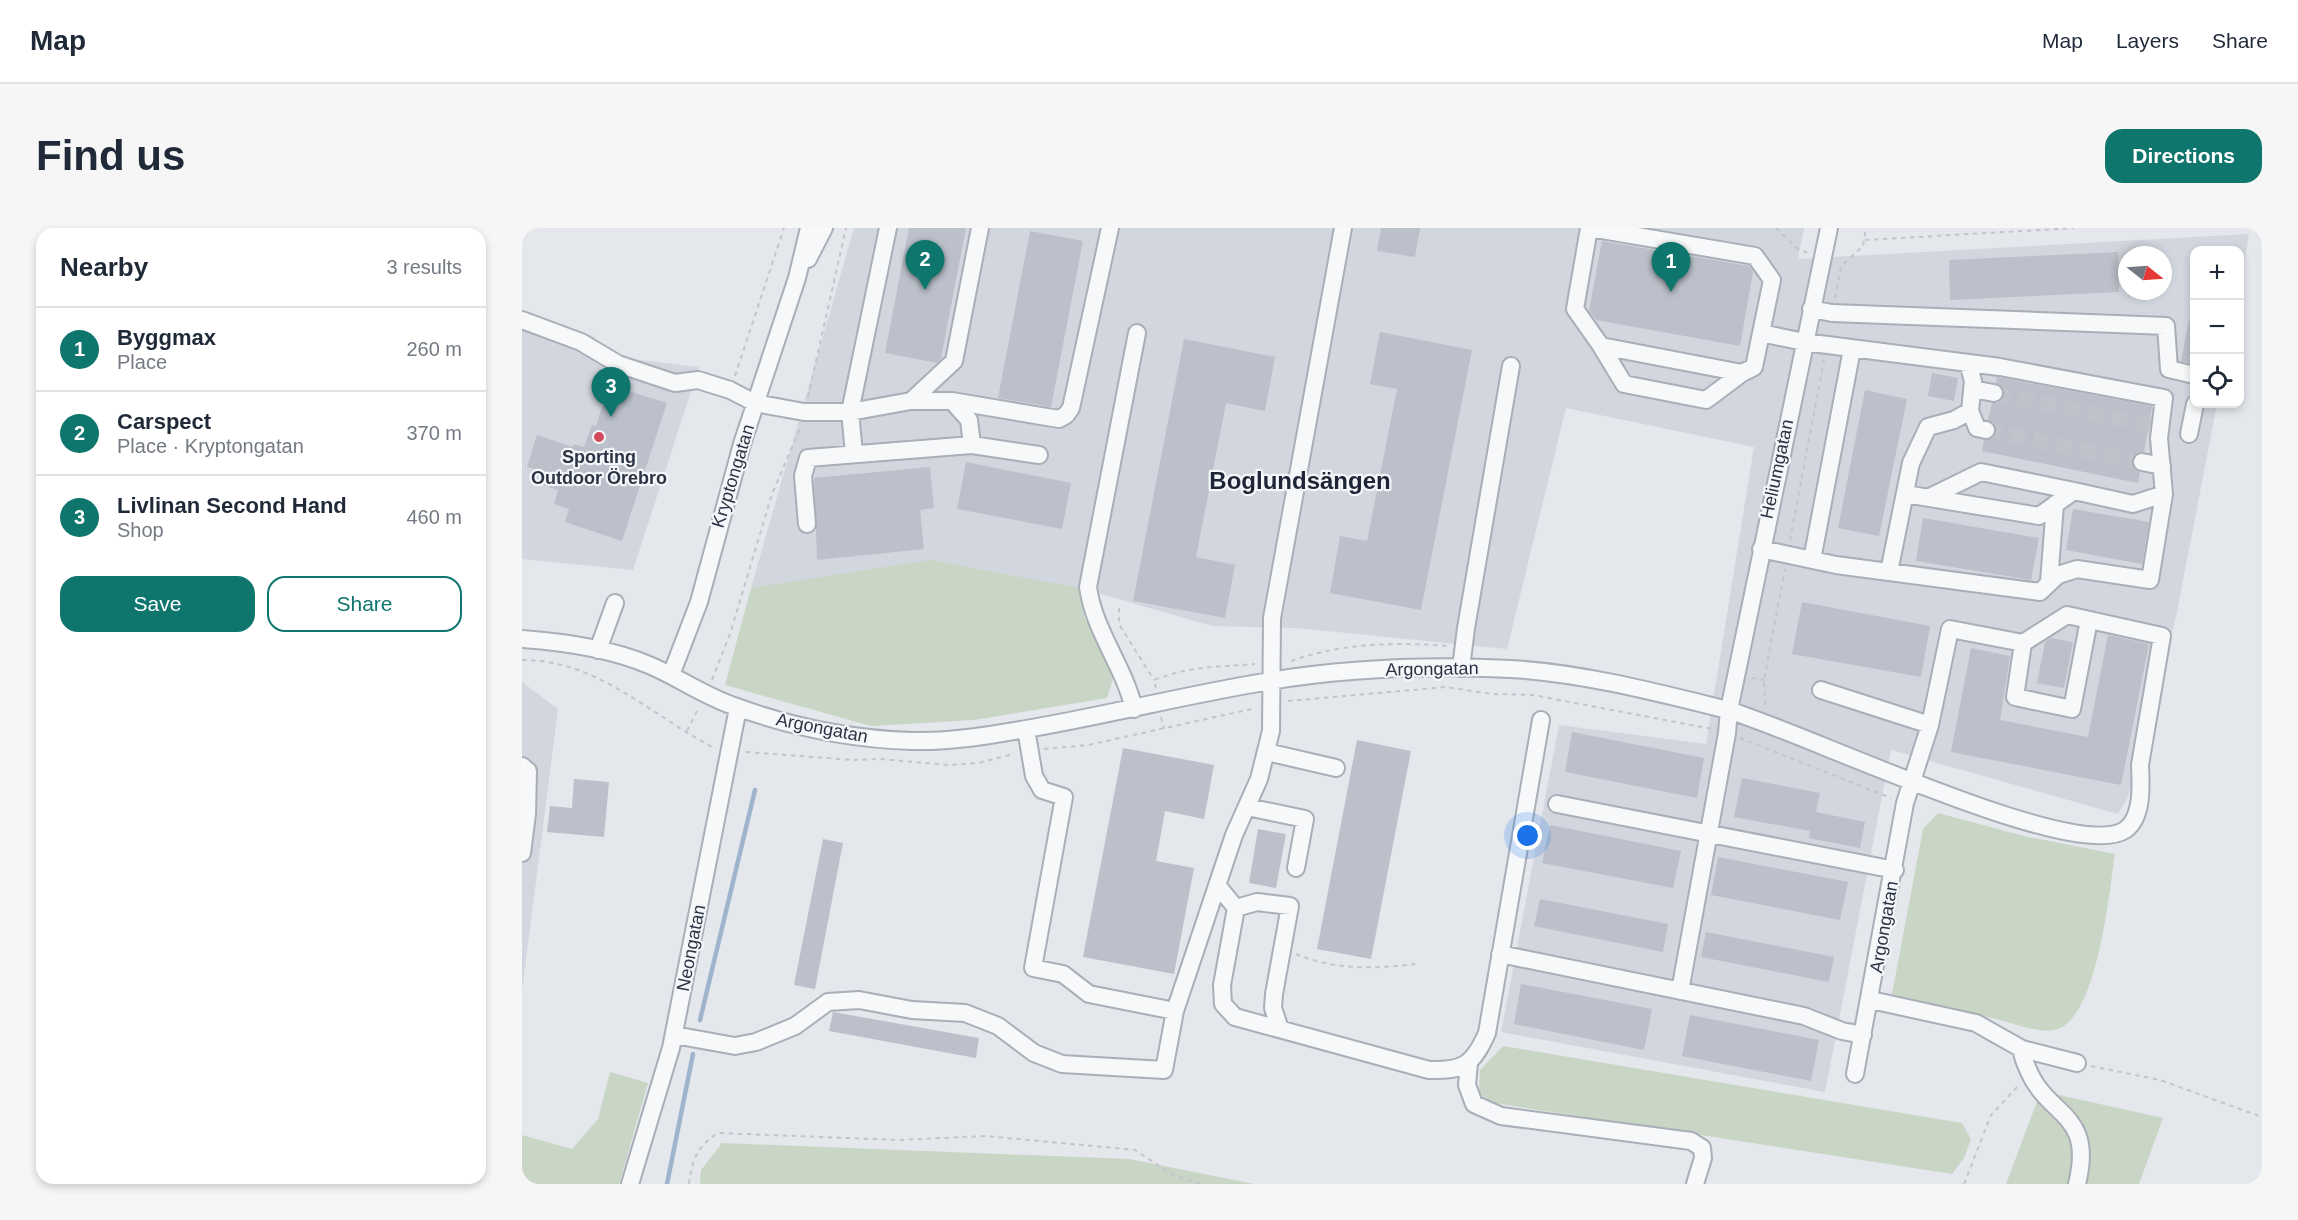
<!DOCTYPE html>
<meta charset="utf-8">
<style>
:root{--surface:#fff;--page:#f6f6f7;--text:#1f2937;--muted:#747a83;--line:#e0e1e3;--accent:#0f766e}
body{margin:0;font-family:Helvetica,sans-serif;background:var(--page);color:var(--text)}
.controls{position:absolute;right:18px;top:18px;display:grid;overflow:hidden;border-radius:12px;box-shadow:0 3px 9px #0003}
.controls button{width:54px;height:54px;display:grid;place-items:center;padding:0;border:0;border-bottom:2px solid var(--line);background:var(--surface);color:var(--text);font:30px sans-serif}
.compass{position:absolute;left:1596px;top:18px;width:54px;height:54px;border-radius:50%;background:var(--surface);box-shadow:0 3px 9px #0003;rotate:107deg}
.you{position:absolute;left:1006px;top:608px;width:21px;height:21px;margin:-15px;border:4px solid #fff;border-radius:50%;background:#1a73e8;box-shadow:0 0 0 9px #1a73e833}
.badge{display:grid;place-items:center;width:39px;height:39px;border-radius:50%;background:var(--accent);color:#fff;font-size:20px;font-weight:700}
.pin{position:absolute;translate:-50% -50px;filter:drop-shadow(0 2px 3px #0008)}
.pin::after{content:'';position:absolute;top:32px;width:21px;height:18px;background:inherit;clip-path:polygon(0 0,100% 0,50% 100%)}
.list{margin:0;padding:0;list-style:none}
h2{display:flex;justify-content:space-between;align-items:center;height:78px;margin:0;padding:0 24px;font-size:26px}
h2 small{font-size:20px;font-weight:400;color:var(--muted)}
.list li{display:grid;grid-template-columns:39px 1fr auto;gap:18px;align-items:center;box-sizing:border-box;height:84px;padding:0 24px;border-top:2px solid var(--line)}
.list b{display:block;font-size:22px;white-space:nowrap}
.list p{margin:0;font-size:20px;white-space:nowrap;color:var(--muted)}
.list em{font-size:20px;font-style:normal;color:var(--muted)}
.actions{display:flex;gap:12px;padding:18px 24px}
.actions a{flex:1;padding:14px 0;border:2px solid var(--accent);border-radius:18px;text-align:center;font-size:21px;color:var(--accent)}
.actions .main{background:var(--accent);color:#fff}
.icon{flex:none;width:33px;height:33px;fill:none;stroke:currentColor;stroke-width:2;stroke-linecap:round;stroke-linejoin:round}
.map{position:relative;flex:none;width:1740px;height:956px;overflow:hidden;border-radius:18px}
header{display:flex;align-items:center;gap:36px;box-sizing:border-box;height:84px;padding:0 30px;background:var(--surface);border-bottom:2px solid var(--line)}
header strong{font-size:28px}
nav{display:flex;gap:33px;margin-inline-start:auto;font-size:21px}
.intro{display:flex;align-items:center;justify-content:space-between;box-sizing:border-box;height:144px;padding:0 36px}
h1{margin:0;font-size:42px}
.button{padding:15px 27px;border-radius:18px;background:var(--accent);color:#fff;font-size:21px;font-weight:700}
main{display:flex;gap:36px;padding:0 36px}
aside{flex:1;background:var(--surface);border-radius:18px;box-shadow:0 3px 9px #0003}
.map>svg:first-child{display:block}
</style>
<header>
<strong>Map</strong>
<nav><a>Map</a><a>Layers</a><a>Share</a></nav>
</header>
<div class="intro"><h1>Find us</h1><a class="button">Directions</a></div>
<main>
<aside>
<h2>Nearby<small>3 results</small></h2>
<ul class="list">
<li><span class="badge">1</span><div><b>Byggmax</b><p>Place</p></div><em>260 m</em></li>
<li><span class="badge">2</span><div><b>Carspect</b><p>Place · Kryptongatan</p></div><em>370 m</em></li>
<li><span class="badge">3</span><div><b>Livlinan Second Hand</b><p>Shop</p></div><em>460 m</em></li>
</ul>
<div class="actions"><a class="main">Save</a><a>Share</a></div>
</aside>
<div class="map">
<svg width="1740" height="956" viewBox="0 0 1740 956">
<rect width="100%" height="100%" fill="#e4e7ec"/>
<!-- built -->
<path fill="#d2d6de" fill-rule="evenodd" d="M332,0H1282L1276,31L1727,6L1718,57V22H1672V176H1695L1654,389L1606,569L1596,586L1369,522L1303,864L979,804L1037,497L1184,516L1232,219L1044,180L985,421L775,400L690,398L558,360H229ZM1605,27H1641V63H1605Z
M0,91L71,108L85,128L177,139L111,342L0,331Z
M0,454L36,481L0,763Z"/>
<!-- green -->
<path fill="#c9d6c5" d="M408,332L558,360L562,388L592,448L585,470L452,492L349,498L203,457L229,360Z
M1416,585L1502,608L1593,626C1587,663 1576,794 1532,802C1516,805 1494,796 1478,792C1442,784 1406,775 1370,766L1401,601Z
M981,818L1440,895L1449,911L1442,930L1430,946L972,875L957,866L958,842Z
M88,844L126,855L97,956H0V907L50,921L76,891Z
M1519,863L1641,890L1617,956H1484Z
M200,915L607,931L732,956H178L179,942Z"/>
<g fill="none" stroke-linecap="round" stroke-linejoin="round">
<!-- stream -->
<path stroke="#9fb4cc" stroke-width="4.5" d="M178,792L233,562
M145,956L171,826"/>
</g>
<!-- building -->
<path fill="#bbc0ca" d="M387,0H444L419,130L415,135L363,125Z
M859,0H898L893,29L855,23Z
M508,3L561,13L529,179L476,170Z
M1080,13L1227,38L1231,44L1218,118L1074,92L1067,83Z
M1596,24L1597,64L1428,72L1427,32Z
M1667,92L1672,93V136L1659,133Z
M858,104L950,122L899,382L808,365L818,308L845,313L875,161L848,156Z
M662,111L753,129L743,183L704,175L674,329L713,337L703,390L611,373Z
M1410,145L1436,150L1432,173L1406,168Z
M1475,149L1630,178L1622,224L1613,227L1610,233L1613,241L1618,244L1616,255L1460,223L1462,212L1471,209L1474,204L1471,195L1466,192L1470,175H1476L1482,167V161L1474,155Z
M87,157L145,175L100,313L43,294L47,281L32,276L36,262L18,256L22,244L5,239L15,207L51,219V216L62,219L70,197L74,198Z
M1343,162L1385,171L1357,308L1316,300Z
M444,234L549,255L540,301L435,281Z
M408,239L412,280L398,282L402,321L295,332L292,250Z
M1551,281L1627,294L1620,336L1544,322Z
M1401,290L1517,310L1509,352L1394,333Z
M1280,374L1408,398L1399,449L1270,426Z
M1586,407L1627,416L1599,557L1429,524L1449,420L1488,428L1478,492L1566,509Z
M1529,410L1551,414L1542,460L1515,455L1523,414Z
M1050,504L1182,530L1175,570L1043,544Z
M835,512L889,523L849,731L795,721Z
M601,520L692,537L682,591L643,583L634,633L672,640L652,746L561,729Z
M1220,550L1298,565L1294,584L1343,594L1338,620L1287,610L1288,603L1212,589Z
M52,551L87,554L82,609L25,604L28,578L50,580Z
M1028,597L1159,623L1151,660L1020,635Z
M736,601L764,606L754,660L727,655Z
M301,611L321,615L293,761L272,757Z
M1196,629L1326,654L1318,692L1189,667Z
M1018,671L1146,696L1141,724L1012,698Z
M1184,704L1312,729L1307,754L1179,729Z
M999,756L1130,781L1122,822L992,796Z
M311,784L457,810L454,830L307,803Z
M1168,787L1297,812L1289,853L1160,828Z"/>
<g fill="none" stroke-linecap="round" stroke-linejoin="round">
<!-- minor-tunnel -->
<path stroke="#bfc3cb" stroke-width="16" stroke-dasharray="16 8" stroke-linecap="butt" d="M1472,165L1628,197
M1464,202L1620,234"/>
<!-- minor casing -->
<g stroke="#a9aeb7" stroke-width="20">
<path id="minor" d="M1067,0L1053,81L1079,118L1220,145L1232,139L1250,52L1233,28L1068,0
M286,31L302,0
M1289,81L1310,85L1644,98L1647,141L1672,147
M0,92L59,114L96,136L153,155L176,152L208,162L233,175L282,184H328L389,173H430L537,191L544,187L549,180L588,0
M1239,105L1282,114L1478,139L1642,170L1637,210L1642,266L1628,352L1555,341L1536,347L1518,364L1314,337L1239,321
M1079,118L1102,156L1184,172L1220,145
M1450,161L1472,165
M389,173L432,133L458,0
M430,173L447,192L450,217
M1448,183L1455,200L1464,202
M1667,206L1673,176
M332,225L328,184L366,0
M1620,234L1640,238
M1383,266L1517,288L1552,263L1611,276L1642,266
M1408,269L1459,244L1552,263
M285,296L281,248L286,230L450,217L517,227
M1290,332L1330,121
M1367,344L1389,235L1406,199L1432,192L1448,183L1451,153L1446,135
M1527,354L1533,276
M0,411C42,414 87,420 127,437C156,449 182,468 212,478C269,499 329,511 390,513C430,514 470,507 510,500C590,486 668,466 748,453C827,440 909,437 989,441C1060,445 1133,464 1202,481C1271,499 1551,636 1603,602C1621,590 1619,557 1618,537L1640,408L1545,387L1501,415L1428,401L1408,497L1383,575L1333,846
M1501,415L1493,469L1550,481L1567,392
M76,422L93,375
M939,440L944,400L989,138
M149,447L177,374L220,216L275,50L287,0
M1299,462L1408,497
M612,481C602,438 572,403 566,359L615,105
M504,501L512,548L520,562L542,569L511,740L541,746L567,766L653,783L712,607L737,551L749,503L750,390L821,0
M745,524L814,540
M0,538L6,543L5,586L0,625
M1035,576L1373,642
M725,579L783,591L774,640
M695,657L714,680L700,757L701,776L713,789L907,842C941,843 951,837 965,805L1019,492
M714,680L735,674L768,678L752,766L751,780L758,801
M978,726L1282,788L1320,803L1341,807
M1158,763L1205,505L1207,482L1307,0
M1349,772L1454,795L1500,821L1555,835
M152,807L213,818L234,814L273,798L306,774L337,772L390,782L443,785L476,798L512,825L540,836L642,842L653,783
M1500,821C1500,829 1502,832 1505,839C1525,891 1573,882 1555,956
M947,835L945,857L952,876L979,888L1169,913L1180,920L1181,930L1173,956
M108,956L149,820L216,480"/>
</g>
<!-- path -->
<path stroke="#c2c5cb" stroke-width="2" stroke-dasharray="4.5 4.5" stroke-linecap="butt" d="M1254,0L1276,21L1286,25
M1343,12L1552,0
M1313,70L1319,38L1341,18L1344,0
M213,148L262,0
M286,169L324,0
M1268,312L1302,132
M597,380V396L632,452
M0,432C74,431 130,488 192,520
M769,433C820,415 872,414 926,418
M1230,450L1242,452
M190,452L208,406L250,266L279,198
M634,460L632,452C668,438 696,439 733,436
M766,473L924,459L970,466L1011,467L1190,501
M1243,477L1242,452L1263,341
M639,489L642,501
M165,503L177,479
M1218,510L1369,570
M522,521L566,517L734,480
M224,524L331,532L358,531L427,537L456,535L492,526
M774,726C811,742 854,741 893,736
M1569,838L1638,852L1740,889
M167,956C170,932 175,918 196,905L377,912L464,908L613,922L651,947L678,956
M1442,956L1469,887L1496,858"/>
<!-- minor -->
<use href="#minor" stroke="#f7f8fa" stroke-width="16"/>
</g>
<!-- markers -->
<circle fill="#d1495b" stroke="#f4f6f9" stroke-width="2" cx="77" cy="209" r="6"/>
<g text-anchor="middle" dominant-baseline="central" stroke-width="4.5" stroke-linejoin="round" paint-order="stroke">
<!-- poi labels -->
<g font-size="18" font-weight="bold" fill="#2b3445" stroke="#f4f6f9">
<text x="77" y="229">Sporting<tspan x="77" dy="21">Outdoor Örebro</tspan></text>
</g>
<!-- street labels -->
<g font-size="18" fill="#2b3445" stroke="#f4f6f9">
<text transform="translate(1255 241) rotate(-78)">Heliumgatan</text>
<text transform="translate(211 248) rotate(-73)">Kryptongatan</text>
<text transform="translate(910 441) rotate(-1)">Argongatan</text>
<text transform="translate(300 500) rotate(11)">Argongatan</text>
<text transform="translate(1362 699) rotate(-80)">Argongatan</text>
<text transform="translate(169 720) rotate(-79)">Neongatan</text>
</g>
<!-- district labels -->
<g font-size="24" font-weight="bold" fill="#1d2536" stroke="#f4f6f9">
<text x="778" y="252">Boglundsängen</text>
</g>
</g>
</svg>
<div class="controls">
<button>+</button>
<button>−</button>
<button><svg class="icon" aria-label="locate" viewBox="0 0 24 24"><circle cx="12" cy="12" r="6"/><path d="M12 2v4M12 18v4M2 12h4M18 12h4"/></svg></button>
</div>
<svg class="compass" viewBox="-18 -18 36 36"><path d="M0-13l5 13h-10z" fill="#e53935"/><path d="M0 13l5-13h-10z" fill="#747a83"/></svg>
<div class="you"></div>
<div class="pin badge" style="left:1149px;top:64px">1</div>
<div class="pin badge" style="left:403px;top:62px">2</div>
<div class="pin badge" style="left:89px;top:189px">3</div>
</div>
</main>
